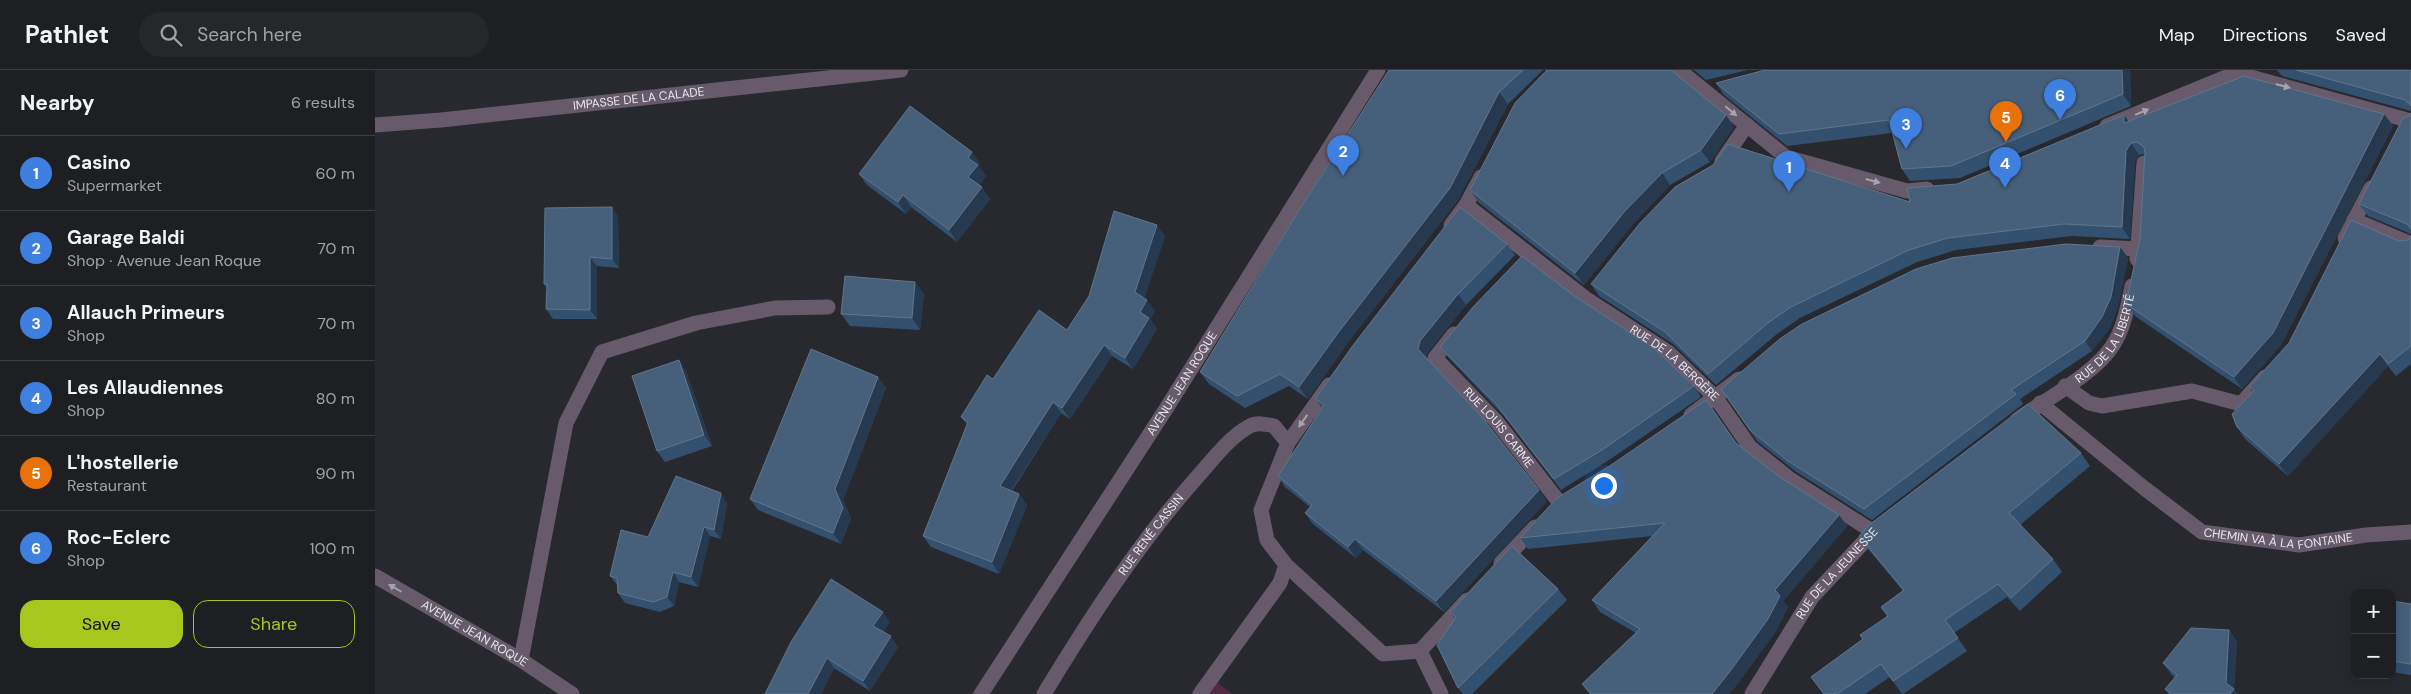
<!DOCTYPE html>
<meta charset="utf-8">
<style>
:root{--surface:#1e1f22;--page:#26272a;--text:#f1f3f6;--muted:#a1a2a5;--line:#3c3d40;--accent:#a7c71e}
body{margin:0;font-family:"DM Sans",sans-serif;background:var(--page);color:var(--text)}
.controls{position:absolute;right:15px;bottom:15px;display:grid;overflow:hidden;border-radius:10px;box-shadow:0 2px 12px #0003}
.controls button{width:45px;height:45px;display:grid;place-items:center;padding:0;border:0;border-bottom:1px solid var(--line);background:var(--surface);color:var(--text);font:25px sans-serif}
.you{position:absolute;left:1228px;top:415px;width:18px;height:18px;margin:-12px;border:4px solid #fff;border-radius:50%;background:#1a73e8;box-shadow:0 0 0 8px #1a73e833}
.badge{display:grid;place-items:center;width:32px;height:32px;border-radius:50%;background:var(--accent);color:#fff;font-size:16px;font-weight:700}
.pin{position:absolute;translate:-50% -41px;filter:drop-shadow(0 1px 2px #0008)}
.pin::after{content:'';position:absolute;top:26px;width:18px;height:15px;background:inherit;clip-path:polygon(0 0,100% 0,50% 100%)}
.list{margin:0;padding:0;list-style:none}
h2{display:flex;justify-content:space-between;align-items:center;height:65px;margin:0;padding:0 20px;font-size:21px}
h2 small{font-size:16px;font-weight:400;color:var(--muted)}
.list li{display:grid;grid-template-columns:32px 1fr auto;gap:15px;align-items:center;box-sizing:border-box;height:75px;padding:0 20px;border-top:1px solid var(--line)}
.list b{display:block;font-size:19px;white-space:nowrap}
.list p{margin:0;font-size:16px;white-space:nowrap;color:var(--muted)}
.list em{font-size:16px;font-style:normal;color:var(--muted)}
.actions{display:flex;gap:10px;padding:15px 20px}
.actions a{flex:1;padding:11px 0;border:1px solid var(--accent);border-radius:15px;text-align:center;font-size:18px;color:var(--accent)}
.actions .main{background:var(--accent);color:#111}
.icon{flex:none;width:28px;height:28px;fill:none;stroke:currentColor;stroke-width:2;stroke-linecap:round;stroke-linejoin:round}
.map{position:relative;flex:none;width:2036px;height:624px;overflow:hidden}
header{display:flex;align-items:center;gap:30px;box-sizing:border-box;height:70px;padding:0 25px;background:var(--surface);border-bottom:1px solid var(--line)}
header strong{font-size:24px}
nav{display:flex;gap:28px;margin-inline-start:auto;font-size:18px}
.search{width:350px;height:45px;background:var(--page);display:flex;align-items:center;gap:12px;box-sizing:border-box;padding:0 18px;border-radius:28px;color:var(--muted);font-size:19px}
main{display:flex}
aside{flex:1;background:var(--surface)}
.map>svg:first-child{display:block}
</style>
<header>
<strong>Pathlet</strong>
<div class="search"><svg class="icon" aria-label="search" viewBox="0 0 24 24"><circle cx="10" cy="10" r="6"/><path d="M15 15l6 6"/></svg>Search here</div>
<nav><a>Map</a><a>Directions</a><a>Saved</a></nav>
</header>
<main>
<aside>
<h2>Nearby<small>6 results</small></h2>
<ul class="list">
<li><span class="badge" style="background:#3f7fe0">1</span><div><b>Casino</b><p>Supermarket</p></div><em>60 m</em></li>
<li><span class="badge" style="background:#3f7fe0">2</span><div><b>Garage Baldi</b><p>Shop · Avenue Jean Roque</p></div><em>70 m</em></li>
<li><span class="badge" style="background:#3f7fe0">3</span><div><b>Allauch Primeurs</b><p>Shop</p></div><em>70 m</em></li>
<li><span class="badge" style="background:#3f7fe0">4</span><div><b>Les Allaudiennes</b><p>Shop</p></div><em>80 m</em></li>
<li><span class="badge" style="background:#e8710a">5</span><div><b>L'hostellerie</b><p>Restaurant</p></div><em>90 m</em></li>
<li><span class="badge" style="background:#3f7fe0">6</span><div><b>Roc-Eclerc</b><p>Shop</p></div><em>100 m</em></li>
</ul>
<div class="actions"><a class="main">Save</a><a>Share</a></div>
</aside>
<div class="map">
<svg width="2036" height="624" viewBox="0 0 2036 624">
<rect width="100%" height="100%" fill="#28292e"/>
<!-- pitch -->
<path fill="#502b3f" d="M842,612L857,624H833Z"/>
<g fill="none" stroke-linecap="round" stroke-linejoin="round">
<!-- street -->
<g stroke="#665a6b" stroke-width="15">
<path d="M1304,0L1411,87L1532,121L1552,119"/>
<path id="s1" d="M0,55L66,50L526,0"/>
<path d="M1732,56L1861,3L2036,51"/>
<path d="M1347,91L1372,55"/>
<path id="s2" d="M1091,135L1210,228L1293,282L1341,328L1375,377L1415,409L1497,461"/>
<path d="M1979,150L2036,174"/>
<path d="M1076,155L1091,135L1106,107"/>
<path d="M1970,168L1996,118"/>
<path d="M1725,177L1764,179"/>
<path d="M1762,189L1769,93"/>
<path id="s3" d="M1079,264L1060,288L1121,351L1184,432"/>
<path d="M954,315L913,373L886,440L892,470L911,495L1008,584L1045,581"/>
<path d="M1690,316L1714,333L1727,336L1817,321L1866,334L1890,307"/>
<path id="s4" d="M1665,333L1769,418L1827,462L1924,475L1991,465L2036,462"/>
<path d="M1316,345L1364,309"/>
<path id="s5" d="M1642,350C1671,329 1720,304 1738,275C1749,258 1753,235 1757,216"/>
<path d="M1126,493L1160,457"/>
<path id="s6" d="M0,506L146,590L197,624"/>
<path d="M1045,581L1092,530"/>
<path d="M1045,581L1066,624"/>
<path d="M146,590L191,353L227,282L321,253L400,238L453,237"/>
<path id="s7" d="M606,624L789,342L1003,0"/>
<path id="s8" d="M669,624C715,548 765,471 824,405C839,388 854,368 873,357C881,352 890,354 899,356L913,373"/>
<path d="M825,624L905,513L911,495"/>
<path id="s9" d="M1377,624L1437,527L1503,457"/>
</g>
</g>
<!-- wall -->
<path fill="#33506f" d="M1014,0H1168L1133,34L1083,130L971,275L933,329L914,316L870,338L834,314L825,302Z
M1319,0H1373L1331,10Z
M1390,0H1755L1756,36L1585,108L1535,111L1527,99L1517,63L1412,76L1349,25L1341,13Z
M1902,0H2036V41L1907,6Z
M2036,43V164L1993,146L1984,134Z
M2009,44L2018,56L1906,275L1867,319L1760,246L1751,234L1765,168L1770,84L1764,85L1760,92L1755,169L1697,166L1581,180L1542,192L1425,248L1402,264L1341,315L1298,274L1224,226L1216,214L1535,132L1582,114L1749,45L1753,51Z
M1351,45L1359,57L1335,92L1295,115L1259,153L1209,215L1103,132L1095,120Z
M605,93L603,96L611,106L604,115L615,129L582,172L536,137L531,144L492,115L484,104Z
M237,137L243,147L244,198L222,196V249H178L171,239L172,218L169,214Z
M790,166L769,228L780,241L775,249L782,259L758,299L737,286L695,349L686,343L637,421L644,424L652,435L624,504L556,477L548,466L592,355L586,347L618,309L692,260Z
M2036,166V294L2021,306L2013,296L1913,406L1870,369L1862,357L1877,322L1874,317L2024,171L2033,170Z
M1132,174L1140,185L1091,235L1053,282L1051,288L1164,420L1172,431L1069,542L988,480L981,488L938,454L930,443L935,437L910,417L903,406L947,338L940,329Z
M1745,177L1753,188L1743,237L1735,258L1717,281L1645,329L1648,334L1497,450L1420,401L1382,371L1346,319Z
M540,212L549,224L545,260L475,256L466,244Z
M1198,225L1319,316L1326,327L1234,390L1186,420L1128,345L1073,287L1065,277Z
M311,301L337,376L290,392L282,381Z
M503,307L511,318L468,430L476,449L466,474L383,440L375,429Z
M1361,373L1402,405L1464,445L1472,456L1408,531L1413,537L1401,561L1364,612L1354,624H1215L1207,614L1261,563L1225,542L1217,530L1277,466L1153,479L1145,468Z
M1706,383L1715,396L1645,455L1678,489L1687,502L1645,541L1632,527L1579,563L1592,581L1528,624H1527L1515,607L1490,624H1449L1488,569L1512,546L1506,537L1528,521L1493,479L1484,466Z
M352,433L346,469L335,466L323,517L304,512L299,536L285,542L250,533L243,523V516L235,506L273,467Z
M1183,519L1192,530L1097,624H1088L1083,618L1080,549L1075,542Z
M2017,531L2036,534V605L2017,602Z
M515,552L508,562L523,577L495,621L459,598L446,624H390Z
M1854,560L1862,572L1859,619L1862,624H1794L1790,619L1800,608L1796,604L1788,593Z"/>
<!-- shaded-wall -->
<path fill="#26394f" d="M1747,0H1755L1756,36L1748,24Z
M1124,22L1133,34L1083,130L971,275L933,329L924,317Z
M2009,44L2018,56L1906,275L1867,319L1859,307Z
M1351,45L1359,57L1335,92L1326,80Z
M1749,45L1757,56L1749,53Z
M1756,73L1764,85L1760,92L1755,169L1747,157L1751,81Z
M597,82L605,93L603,96L611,106L601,118L593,107V88Z
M1287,103L1295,115L1259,153L1209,215L1200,203L1250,141Z
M607,117L615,129L582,172L574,160Z
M528,125L536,137L531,144L523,132Z
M237,137L243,147L244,198L237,189Z
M782,155L790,166L768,233L760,222Z
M1745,177L1753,188L1743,237L1735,258L1717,281L1710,271Z
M215,187L222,196V249L215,240Z
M540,212L549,224L545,260L537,248Z
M1083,224L1091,235L1053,282L1051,290L1043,279L1045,271Z
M772,230L780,241L775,249L782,259L758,299L750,288L765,242Z
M729,275L737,286L695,349L687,338Z
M2005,284L2013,296L1913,406L1904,394Z
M304,290L311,301L337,376L329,365Z
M503,307L511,318L468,430L476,449L466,474L458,463L460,419Z
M678,332L686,343L632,427L625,416Z
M1164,420L1172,431L1069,542L1061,531Z
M346,423L352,433L346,469L339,460Z
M644,424L652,435L624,504L617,492Z
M1464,445L1472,456L1408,531L1413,537L1401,561L1364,612L1354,624H1337L1400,520Z
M329,457L335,466L323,517L316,507Z
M980,469L988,480L981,488L973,477Z
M298,502L304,512L299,536L292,527Z
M508,542L515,552L506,566L498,556Z
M1854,560L1862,572L1859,620L1862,624H1855L1851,613Z
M516,566L523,577L495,621L488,611Z
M452,588L459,598L446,624H433Z"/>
<!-- building -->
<path fill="#46607c" stroke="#60768e" d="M1014,0H1148L1124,22L1075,118L963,263L924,317L905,304L862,326L825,302L926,137Z
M1172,0H1296L1351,45L1326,80L1287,103L1250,141L1200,203L1095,120L1140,33Z
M1390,0H1747L1748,24L1576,96L1527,99L1514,50L1404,64L1341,13Z
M1921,0H2036V36L2030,30Z
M1869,6L2009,44L1898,263L1859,307L1751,234L1765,168L1770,82L1769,77L1762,72L1756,73L1751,81L1747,157L1689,154L1573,168L1534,180L1416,237L1394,252L1333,304L1290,262L1216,214L1265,153L1300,117L1338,95L1353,74L1535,132L1532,118L1582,114L1749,45V53Z
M535,36L597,82L593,88L603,95L593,107L607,117L574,160L528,125L523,132L484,104Z
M2036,43V159L2032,154L1984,134L2028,48L2034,46Z
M237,137V189L215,187V240L171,239L172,214H169L170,138Z
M1085,137L1132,174L1083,224L1045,271L1043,279L1106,346L1164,420L1061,531L980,469L973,477L930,443L937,435L903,406L949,335L940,329L979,274Z
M739,141L782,155L760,222L772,230L765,242L774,248L750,288L729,275L687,338L678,332L625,416L644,424L617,492L548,466L593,352L586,347L612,305L618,309L664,240L692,260L714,226Z
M1976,150L2024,171L2033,170L2036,166V276L2013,294L2005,284L1904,394L1862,357L1857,344L1879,320L1874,317L1914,273Z
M1691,174L1745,177L1736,227L1727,247L1710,271L1636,320L1641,324L1489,439L1413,391L1375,360L1346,319L1406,268L1427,254L1541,199L1577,188Z
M1147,186L1198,225L1280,279L1319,316L1227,380L1179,409L1121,334L1065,277L1098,237Z
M470,206L540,212L537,248L466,244Z
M436,279L503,307L460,419L468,438L458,463L375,429Z
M304,290L329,365L282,381L257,306Z
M1331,330L1361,373L1402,405L1464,445L1400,520L1405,526L1393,549L1356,600L1337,624H1216L1207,614L1265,559L1217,530L1290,453L1145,468L1182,428L1236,395Z
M1653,334L1706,383L1634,443L1678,489L1636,528L1623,514L1570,550L1583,568L1518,611L1506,594L1462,624H1449L1436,607L1488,569L1485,565L1513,546L1506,537L1529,520L1484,466L1494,455Z
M301,406L346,423L339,460L329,457L316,507L298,502L292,527L278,532L243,523L242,508L235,506L246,460L273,467Z
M1137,476L1183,519L1083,618L1062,575L1081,547L1075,542Z
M456,509L508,542L498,556L516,566L488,611L452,588L433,624H390L416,572Z
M2017,531L2036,534V594L2017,591Z
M1816,558L1854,560L1851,613L1859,619L1855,624H1796L1790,619L1802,605L1788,593Z"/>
<!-- one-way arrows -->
<defs><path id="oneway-solid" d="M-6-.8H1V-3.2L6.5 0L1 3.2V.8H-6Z" transform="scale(1.25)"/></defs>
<g fill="#a8a2ac">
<use href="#oneway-solid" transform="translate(1908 16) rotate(15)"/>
<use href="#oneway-solid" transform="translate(1356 41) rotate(40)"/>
<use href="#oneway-solid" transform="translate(1767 42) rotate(-23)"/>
<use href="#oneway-solid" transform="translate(1498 111) rotate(15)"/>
<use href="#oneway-solid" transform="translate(928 351) rotate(125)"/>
<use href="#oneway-solid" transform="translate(20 518) rotate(-150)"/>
</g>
<g text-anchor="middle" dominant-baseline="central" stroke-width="5" stroke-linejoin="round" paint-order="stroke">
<!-- street labels -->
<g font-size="12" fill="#e9e9ed" stroke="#111214">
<text stroke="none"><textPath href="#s1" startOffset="265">IMPASSE DE LA CALADE</textPath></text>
<text stroke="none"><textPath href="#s5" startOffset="124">RUE DE LA LIBERTÉ</textPath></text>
<text stroke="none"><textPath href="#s2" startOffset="262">RUE DE LA BERGÈRE</textPath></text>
<text stroke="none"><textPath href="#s7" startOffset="370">AVENUE JEAN ROQUE</textPath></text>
<text stroke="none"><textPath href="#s3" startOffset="125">RUE LOUIS CARME</textPath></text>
<text stroke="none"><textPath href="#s4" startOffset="284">CHEMIN VA À LA FONTAINE</textPath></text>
<text stroke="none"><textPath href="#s8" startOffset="192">RUE RENÉ CASSIN</textPath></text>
<text stroke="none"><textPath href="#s9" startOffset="148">RUE DE LA JEUNESSE</textPath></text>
<text stroke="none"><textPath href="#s6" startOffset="115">AVENUE JEAN ROQUE</textPath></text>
</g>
</g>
</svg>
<div class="controls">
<button>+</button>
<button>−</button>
</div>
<div class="you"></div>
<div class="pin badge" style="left:1414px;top:122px;background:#3f7fe0">1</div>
<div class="pin badge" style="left:968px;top:106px;background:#3f7fe0">2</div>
<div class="pin badge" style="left:1531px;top:79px;background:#3f7fe0">3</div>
<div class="pin badge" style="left:1630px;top:118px;background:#3f7fe0">4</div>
<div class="pin badge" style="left:1631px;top:72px;background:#e8710a">5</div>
<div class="pin badge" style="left:1685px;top:50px;background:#3f7fe0">6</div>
</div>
</main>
